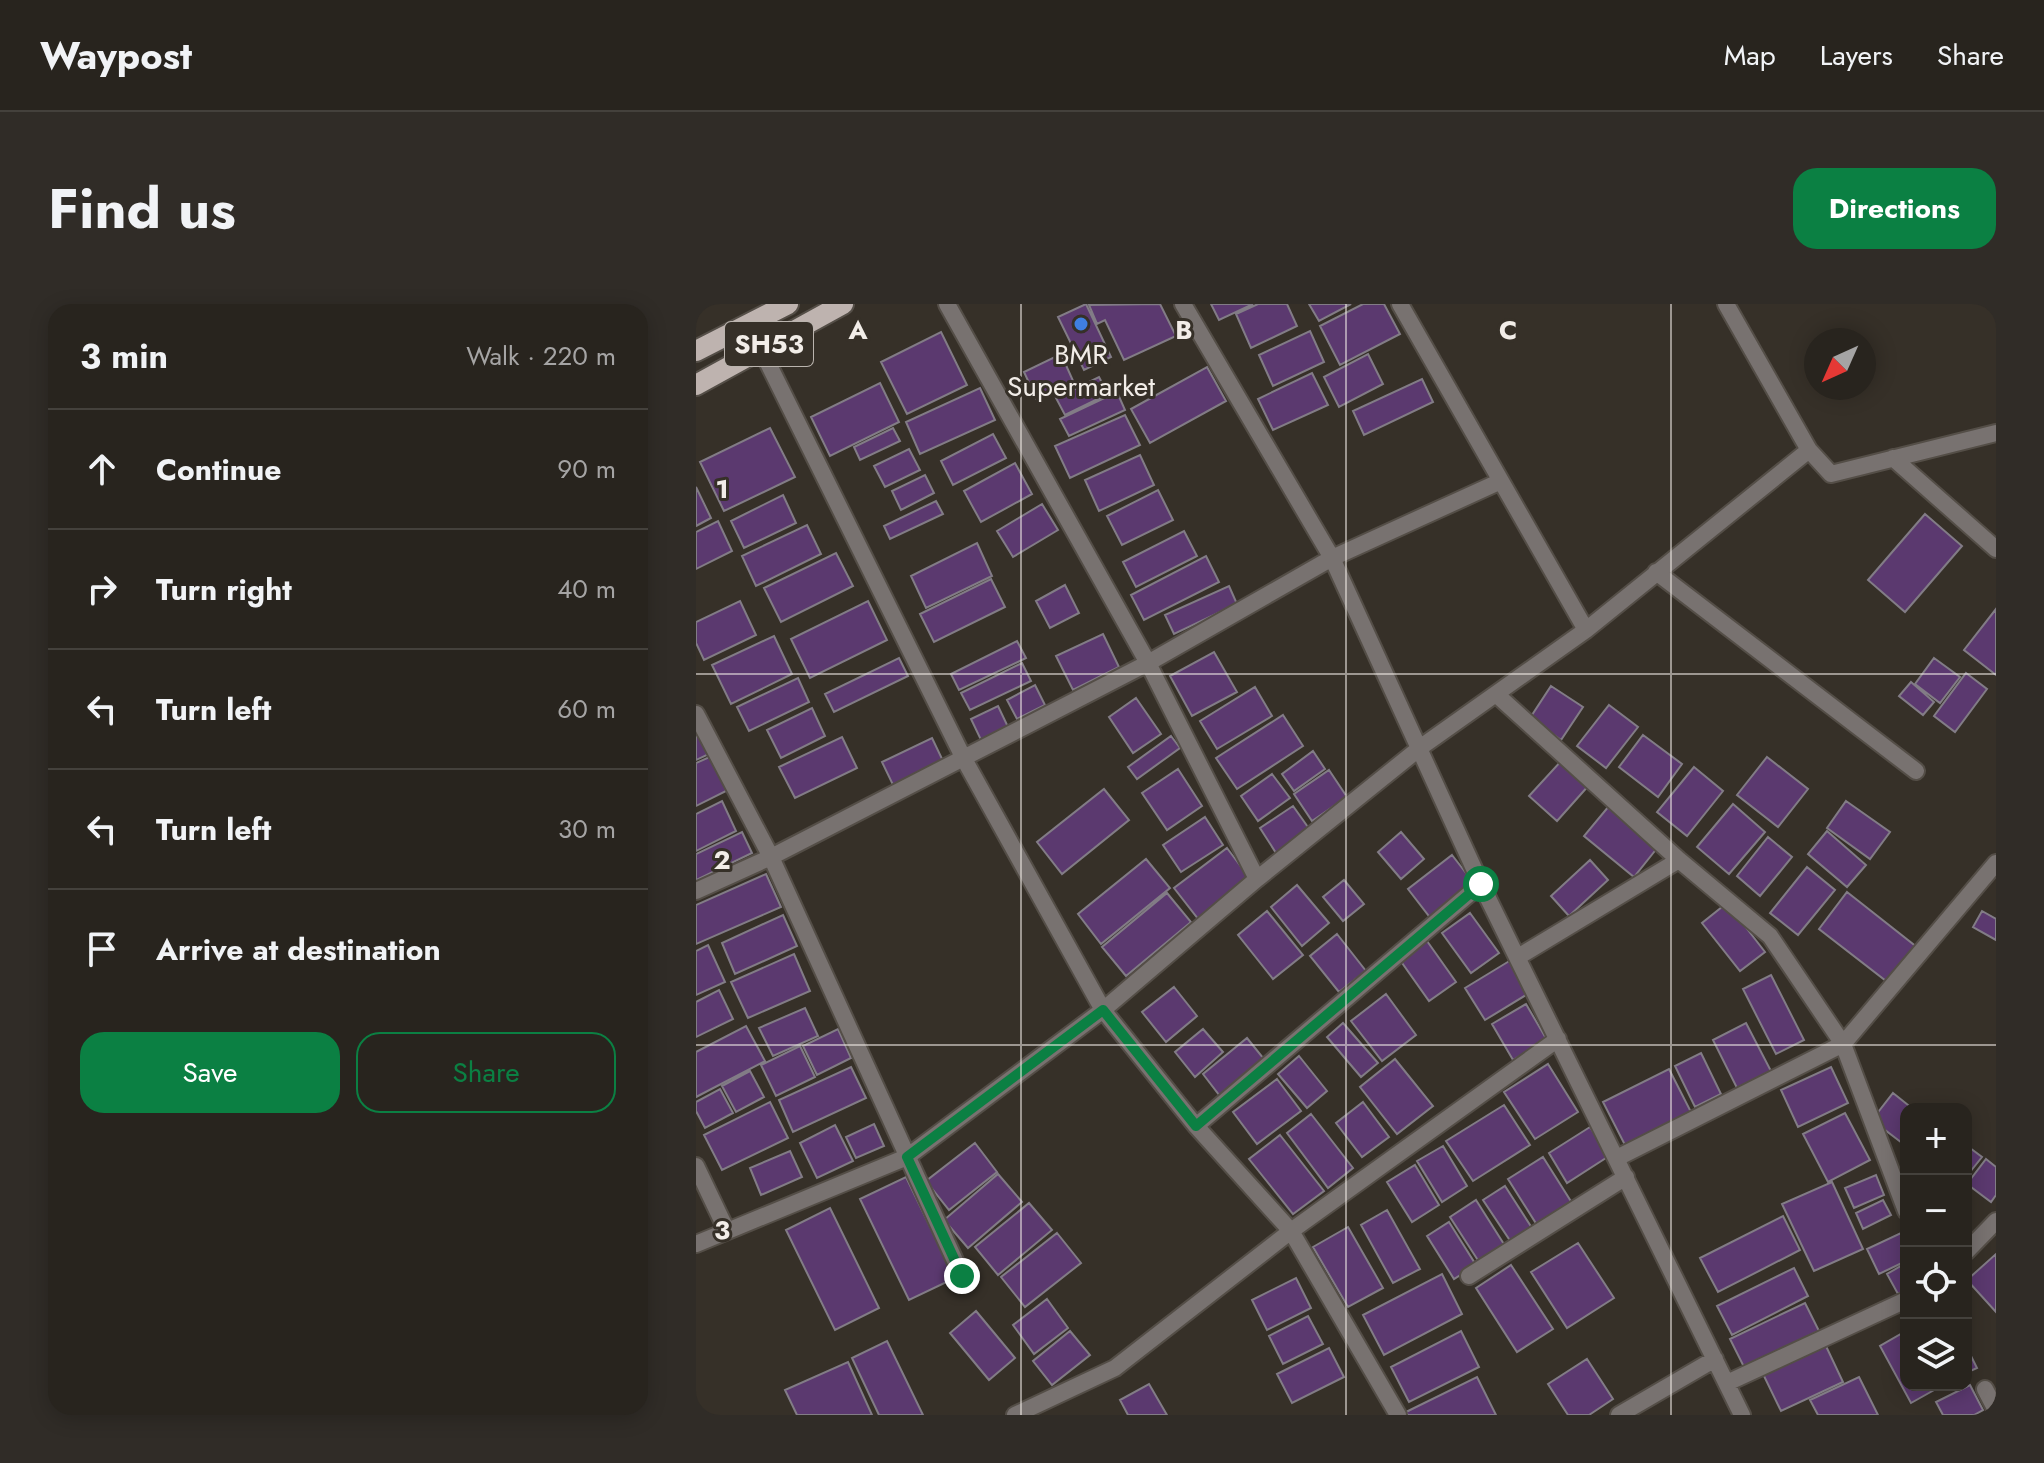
<!DOCTYPE html>
<meta charset="utf-8">
<style>
:root{--surface:#28241e;--page:#302c27;--text:#f1f3f6;--muted:#a5a4a4;--line:#44413c;--accent:#0b8043}
body{margin:0;font-family:Jost,sans-serif;background:var(--page);color:var(--text)}
.controls{position:absolute;right:24px;bottom:24px;display:grid;overflow:hidden;border-radius:16px;box-shadow:0 4px 20px #0003}
.controls button{width:72px;height:72px;display:grid;place-items:center;padding:0;border:0;border-bottom:2px solid var(--line);background:var(--surface);color:var(--text);font:40px sans-serif}
.compass{position:absolute;left:1108px;top:24px;width:72px;height:72px;border-radius:50%;background:var(--surface);box-shadow:0 4px 20px #0003;rotate:225deg}
.stop{position:absolute;width:24px;height:24px;margin:-18px;border:6px solid #0b8043;border-radius:50%;background:#fff}
.stop.end{background:#0b8043;border-color:#fff;box-shadow:0 2px 8px #0008}
.list{margin:0;padding:0;list-style:none}
h2{display:flex;justify-content:space-between;align-items:center;height:104px;margin:0;padding:0 32px;font-size:34px}
h2 small{font-size:26px;font-weight:400;color:var(--muted)}
.list li{display:grid;grid-template-columns:52px 1fr auto;gap:24px;align-items:center;box-sizing:border-box;height:120px;padding:0 32px;border-top:2px solid var(--line)}
.list b{display:block;font-size:30px;white-space:nowrap}
.list em{font-size:26px;font-style:normal;color:var(--muted)}
.actions{display:flex;gap:16px;padding:24px 32px}
.actions a{flex:1;padding:18px 0;border:2px solid var(--accent);border-radius:24px;text-align:center;font-size:28px;color:var(--accent)}
.actions .main{background:var(--accent);color:#fff}
.icon{flex:none;width:44px;height:44px;fill:none;stroke:currentColor;stroke-width:2;stroke-linecap:round;stroke-linejoin:round}
.map{position:relative;flex:none;width:1300px;height:1111px;overflow:hidden;border-radius:24px}
header{display:flex;align-items:center;gap:48px;box-sizing:border-box;height:112px;padding:0 40px;background:var(--surface);border-bottom:2px solid var(--line)}
header strong{font-size:38px}
nav{display:flex;gap:44px;margin-inline-start:auto;font-size:28px}
.intro{display:flex;align-items:center;justify-content:space-between;box-sizing:border-box;height:192px;padding:0 48px}
h1{margin:0;font-size:56px}
.button{padding:20px 36px;border-radius:24px;background:var(--accent);color:#fff;font-size:28px;font-weight:700}
main{display:flex;gap:48px;padding:0 48px}
aside{flex:1;background:var(--surface);border-radius:24px;box-shadow:0 4px 20px #0003}
.map>svg:first-child{display:block}
</style>
<header>
<strong>Waypost</strong>
<nav><a>Map</a><a>Layers</a><a>Share</a></nav>
</header>
<div class="intro"><h1>Find us</h1><a class="button">Directions</a></div>
<main>
<aside>
<h2>3 min<small>Walk · 220 m</small></h2>
<ul class="list">
<li><svg class="icon" aria-label="ahead" viewBox="0 0 24 24"><path d="M12 20V5M6 11l6-6 6 6"/></svg><div><b>Continue</b></div><em>90 m</em></li>
<li><svg class="icon" aria-label="right" viewBox="0 0 24 24"><path d="M7 20v-9h11M14 6l5 5-5 5"/></svg><div><b>Turn right</b></div><em>40 m</em></li>
<li><svg class="icon" aria-label="left" viewBox="0 0 24 24"><path d="M17 20v-9H6M10 6l-5 5 5 5"/></svg><div><b>Turn left</b></div><em>60 m</em></li>
<li><svg class="icon" aria-label="left" viewBox="0 0 24 24"><path d="M17 20v-9H6M10 6l-5 5 5 5"/></svg><div><b>Turn left</b></div><em>30 m</em></li>
<li><svg class="icon" aria-label="arrive" viewBox="0 0 24 24"><path d="M6 21V4h12l-3 4 3 4H6"/></svg><div><b>Arrive at destination</b></div></li>
</ul>
<div class="actions"><a class="main">Save</a><a>Share</a></div>
</aside>
<div class="map">
<svg width="1300" height="1111" viewBox="0 0 1300 1111">
<rect width="100%" height="100%" fill="#363028"/>
<!-- building -->
<path fill="#5b396f" stroke="#827c86" stroke-width="2" d="M390,0L415,53L388,66L362,13Z
M464,0L480,32L428,56L409,16L401,20L393,1Z
M515,0H557L523,16Z
M562,0H591L601,22L555,44L540,10Z
M613,0H655L623,17Z
M667,0H688L704,30L644,61L624,22Z
M614,27L628,58L577,82L563,51Z
M245,28L271,81L211,110L185,58Z
M365,50L378,79L341,96L328,68Z
M672,50L687,80L643,103L628,73Z
M511,63L530,97L454,139L435,105Z
M616,69L632,101L577,126L562,95Z
M403,73L412,90L369,111L360,94Z
M726,75L737,98L668,131L657,107Z
M184,79L203,118L134,152L115,113Z
M284,84L299,116L224,150L210,118Z
M421,88L429,106L373,132L364,115Z
M429,111L444,141L374,174L359,142Z
M74,124L99,173L28,207L4,158Z
M197,124L204,137L164,156L158,143Z
M297,130L310,154L257,181L245,157Z
M213,145L224,166L189,183L178,162Z
M444,151L458,181L403,207L389,176Z
M319,159L336,190L285,218L268,187Z
M229,171L238,189L205,206L196,187Z
M0,183L15,214L0,222Z
M462,186L477,216L426,241L411,212Z
M87,191L100,219L48,244L35,217Z
M240,197L247,210L194,235L188,222Z
M346,200L362,226L317,253L301,227Z
M1229,210L1266,242L1209,308L1172,276Z
M22,217L36,247L0,265V228Z
M111,221L125,250L60,282L46,252Z
M488,227L501,252L440,283L427,258Z
M281,239L296,272L230,304L215,272Z
M140,249L157,282L85,318L68,284Z
M510,252L523,278L448,316L435,291Z
M295,275L309,303L238,338L224,310Z
M369,281L383,309L354,324L340,297Z
M533,282L541,300L478,330L469,311Z
M44,297L60,331L8,356L0,339V318Z
M172,297L191,336L114,374L95,335Z
M1300,305V371L1268,346Z
M407,330L423,363L377,386L360,352Z
M78,332L96,370L35,400L16,361Z
M321,337L330,354L263,386L255,370Z
M518,348L541,388L496,412L474,372Z
M203,354L212,372L138,408L129,390Z
M1238,354L1264,373L1244,399L1219,380Z
M326,359L335,377L274,406L265,389Z
M1270,369L1291,385L1259,428L1238,412Z
M102,374L113,398L53,427L41,403Z
M1215,378L1238,398L1227,411L1203,392Z
M339,381L349,401L321,415L311,396Z
M855,382L887,403L865,436L834,414Z
M559,383L576,412L521,445L504,417Z
M440,394L465,430L437,449L413,413Z
M913,401L942,423L910,464L881,442Z
M302,402L313,425L286,438L275,415Z
M116,404L129,432L85,454L71,426Z
M587,411L607,442L541,485L520,454Z
M0,424L13,450L0,456Z
M947,431L986,460L962,493L923,463Z
M475,432L484,444L441,475L432,463Z
M146,433L161,464L99,494L83,463Z
M236,434L248,459L198,483L186,458Z
M617,447L629,465L598,487L586,470Z
M18,451L34,485L0,502V459Z
M1071,453L1112,485L1082,523L1041,491Z
M867,455L894,480L861,517L833,492Z
M998,463L1027,487L991,532L961,508Z
M482,465L506,502L471,526L446,489Z
M633,466L651,493L616,517L598,490Z
M576,470L594,494L562,517L545,492Z
M408,485L433,516L366,570L341,538Z
M26,497L40,527L0,547V510Z
M1150,497L1194,528L1174,555L1131,524Z
M1037,500L1069,528L1033,570L1001,543Z
M597,502L614,526L580,549L564,524Z
M913,502L962,543L938,573L888,532Z
M509,513L527,541L485,568L467,541Z
M1131,527L1170,561L1151,583L1112,550Z
M46,528L56,549L0,576V550Z
M705,528L728,555L705,575L682,548Z
M1072,533L1096,553L1064,592L1041,572Z
M531,544L555,576L503,616L478,584Z
M756,551L780,582L736,616L712,585Z
M450,555L474,584L405,640L382,610Z
M894,556L912,576L873,612L855,592Z
M1111,563L1139,586L1102,631L1074,609Z
M70,570L85,603L0,640V601Z
M648,576L668,600L647,617L627,593Z
M601,581L633,619L606,642L575,603Z
M1151,588L1222,644L1194,680L1123,625Z
M471,589L495,618L430,672L406,643Z
M1031,599L1069,648L1044,667L1006,619Z
M571,607L607,651L577,675L542,631Z
M1286,607L1300,615V636L1277,623Z
M774,609L803,649L775,669L746,629Z
M87,611L101,642L39,670L26,639Z
M641,630L670,667L643,688L614,652Z
M731,637L760,678L733,697L704,656Z
M12,641L29,678L0,691V647Z
M98,650L114,687L52,714L35,678Z
M815,656L835,688L789,716L769,684Z
M1075,671L1108,736L1080,750L1047,685Z
M478,683L501,712L470,738L446,708Z
M23,686L37,715L0,733V698Z
M690,690L720,731L686,757L655,717Z
M830,700L851,736L817,756L796,720Z
M109,704L122,732L77,752L63,724Z
M647,719L682,759L665,773L631,733Z
M1050,719L1076,769L1042,786L1017,736Z
M50,722L69,757L0,793V748Z
M142,725L155,754L121,771L107,742Z
M507,725L527,748L499,773L479,748Z
M551,734L572,760L527,796L507,770Z
M104,742L119,773L80,792L65,761Z
M1005,749L1025,790L999,803L979,762Z
M603,752L631,787L611,804L582,770Z
M699,755L737,802L701,830L664,783Z
M852,760L882,808L839,835L808,788Z
M155,763L170,794L97,828L83,796Z
M1135,763L1152,799L1102,823L1085,786Z
M973,765L996,810L930,843L907,798Z
M54,767L68,793L40,808L26,782Z
M581,775L605,807L561,840L537,808Z
M24,785L37,809L9,824L0,807V798Z
M1197,789L1217,805H1210V842L1176,816Z
M74,798L92,834L26,866L8,831Z
M667,798L693,833L666,853L640,819Z
M808,801L834,841L777,877L750,837Z
M1149,809L1174,856L1132,878L1107,830Z
M615,810L657,864L632,884L591,829Z
M178,820L188,842L160,854L150,833Z
M139,821L157,857L121,874L104,839Z
M894,823L913,852L871,879L853,849Z
M584,831L628,887L597,910L553,855Z
M279,839L301,868L253,906L230,877Z
M1270,841L1286,853L1270,873Z
M747,842L771,882L746,898L721,857Z
M94,847L106,873L65,891L54,864Z
M847,853L876,899L841,921L812,875Z
M1290,855L1300,863V891L1295,898L1271,880Z
M719,861L743,901L716,918L691,878Z
M302,870L326,898L272,944L248,916Z
M1180,871L1188,891L1158,904L1149,884Z
M210,873L259,974L213,996L164,895Z
M1136,878L1167,945L1118,967L1086,900Z
M809,882L836,924L815,938L787,896Z
M780,896L811,945L785,961L754,913Z
M1187,896L1195,911L1167,925L1160,909Z
M333,899L356,926L302,971L279,943Z
M134,904L183,1004L139,1026L90,926Z
M691,906L724,965L697,979L665,921Z
M1087,912L1104,946L1022,988L1004,954Z
M753,918L780,961L758,975L731,932Z
M652,923L687,984L652,1003L617,943Z
M361,929L385,959L329,1003L305,973Z
M1205,929L1210,938V957L1183,970L1171,945Z
M882,939L918,994L871,1024L835,968Z
M1300,950V1008L1271,976Z
M1210,959V986L1202,990L1191,970Z
M815,961L857,1025L821,1048L780,984Z
M1098,964L1112,992L1036,1031L1021,1002Z
M746,970L766,1010L688,1051L667,1011Z
M600,974L615,1004L571,1026L556,996Z
M351,995L372,1024L338,1050L317,1021Z
M1109,999L1123,1027L1048,1063L1034,1035Z
M280,1007L319,1054L293,1076L254,1029Z
M612,1012L627,1040L587,1060L573,1032Z
M374,1027L394,1051L356,1081L337,1057Z
M765,1027L783,1063L713,1098L695,1063Z
M1210,1027V1081H1247L1215,1099L1184,1042Z
M191,1037L227,1111H183L156,1054Z
M1129,1040L1147,1078L1085,1107L1067,1070Z
M1270,1042L1281,1064L1270,1069Z
M633,1044L648,1073L596,1099L581,1070Z
M891,1055L917,1095L893,1111H872L852,1080Z
M152,1058L176,1111H101L89,1086Z
M781,1073L800,1111H712L710,1108Z
M1163,1073L1182,1111H1122L1114,1096Z
M453,1080L471,1111H432L424,1096Z
M1274,1081L1287,1106L1278,1111H1247L1240,1098Z"/>
<g fill="none" stroke-linecap="round" stroke-linejoin="round">
<!-- street casing -->
<g stroke="#544e47" stroke-width="20">
<path id="street" d="M251,0L452,359L561,575
M487,0L636,254L785,580L1046,1111
M704,0L890,326
M1030,0L1113,146L1135,170L1300,129
M65,45L268,455L407,706L500,822L595,927L702,1111
M1197,154L1300,245
M960,268L1220,467
M801,391L983,556L1074,632L1147,740L1210,907
M0,410L75,553L266,972
M0,587L75,553L452,359L636,254L805,177
M822,653L983,556
M500,822L785,580
M921,854L1147,740L1300,559
M0,862L31,927
M0,940L211,853L407,706L561,575L725,443L890,326L1113,146
M1270,948L1300,917
M773,972L930,873
M1031,1079L1210,996
M1289,1085L1300,1106
M319,1111L419,1064L595,927L862,735
M923,1111L1019,1055"/>
</g>
<!-- primary casing -->
<g stroke="#544e47" stroke-width="24">
<path id="primary" d="M0,47L92,0
M0,81L147,0"/>
</g>
<!-- street -->
<use href="#street" stroke="#787270" stroke-width="16"/>
<!-- primary -->
<use href="#primary" stroke="#beb3af" stroke-width="20"/>
</g>
<g fill="none" stroke-linecap="round" stroke-linejoin="round">
<!-- route -->
<path stroke="#0b8043" stroke-width="10" d="M266,972L211,853L407,706L500,822L785,580"/>
</g>
<!-- grid -->
<path fill="none" stroke="#f2ede8" stroke-width="2" stroke-opacity="0.55" d="M325,0V1111M650,0V1111M975,0V1111M0,370H1300M0,741H1300"/>
<!-- markers -->
<circle fill="#3f7fe0" stroke="#363028" stroke-width="3" cx="385" cy="20" r="8"/>
<g text-anchor="middle" dominant-baseline="central" stroke-width="6" stroke-linejoin="round" paint-order="stroke">
<!-- shield labels -->
<rect fill="#363028" stroke="#bab4ae" stroke-width="2" x="29" y="18" width="88" height="44" rx="6"/>
<g font-size="26" font-weight="bold" fill="#f2ede8">
<text x="73" y="40">SH53</text>
</g>
<!-- poi labels -->
<g font-size="28" fill="#f2ede8" stroke="#363028">
<text x="385" y="50">BMR<tspan x="385" dy="32">Supermarket</tspan></text>
</g>
</g>
<g font-size="26" text-anchor="middle" font-weight="bold" fill="#f2ede8" stroke="#363028" stroke-width="6" stroke-linejoin="round" paint-order="stroke">
<text x="162" y="35">A</text>
<text x="488" y="35">B</text>
<text x="812" y="35">C</text>
<text x="26" y="194">1</text>
<text x="26" y="565">2</text>
<text x="26" y="935">3</text>
</g>
</svg>
<div class="controls">
<button>+</button>
<button>−</button>
<button><svg class="icon" aria-label="locate" viewBox="0 0 24 24"><circle cx="12" cy="12" r="6"/><path d="M12 2v4M12 18v4M2 12h4M18 12h4"/></svg></button>
<button><svg class="icon" aria-label="layers" viewBox="0 0 24 24"><path d="M12 4l9 5-9 5-9-5zM3 14l9 5 9-5"/></svg></button>
</div>
<svg class="compass" viewBox="-18 -18 36 36"><path d="M0-13l5 13h-10z" fill="#e53935"/><path d="M0 13l5-13h-10z" fill="#a5a4a4"/></svg>
<div class="stop" style="left:785px;top:580px"></div>
<div class="stop end" style="left:266px;top:972px"></div>
</div>
</main>
